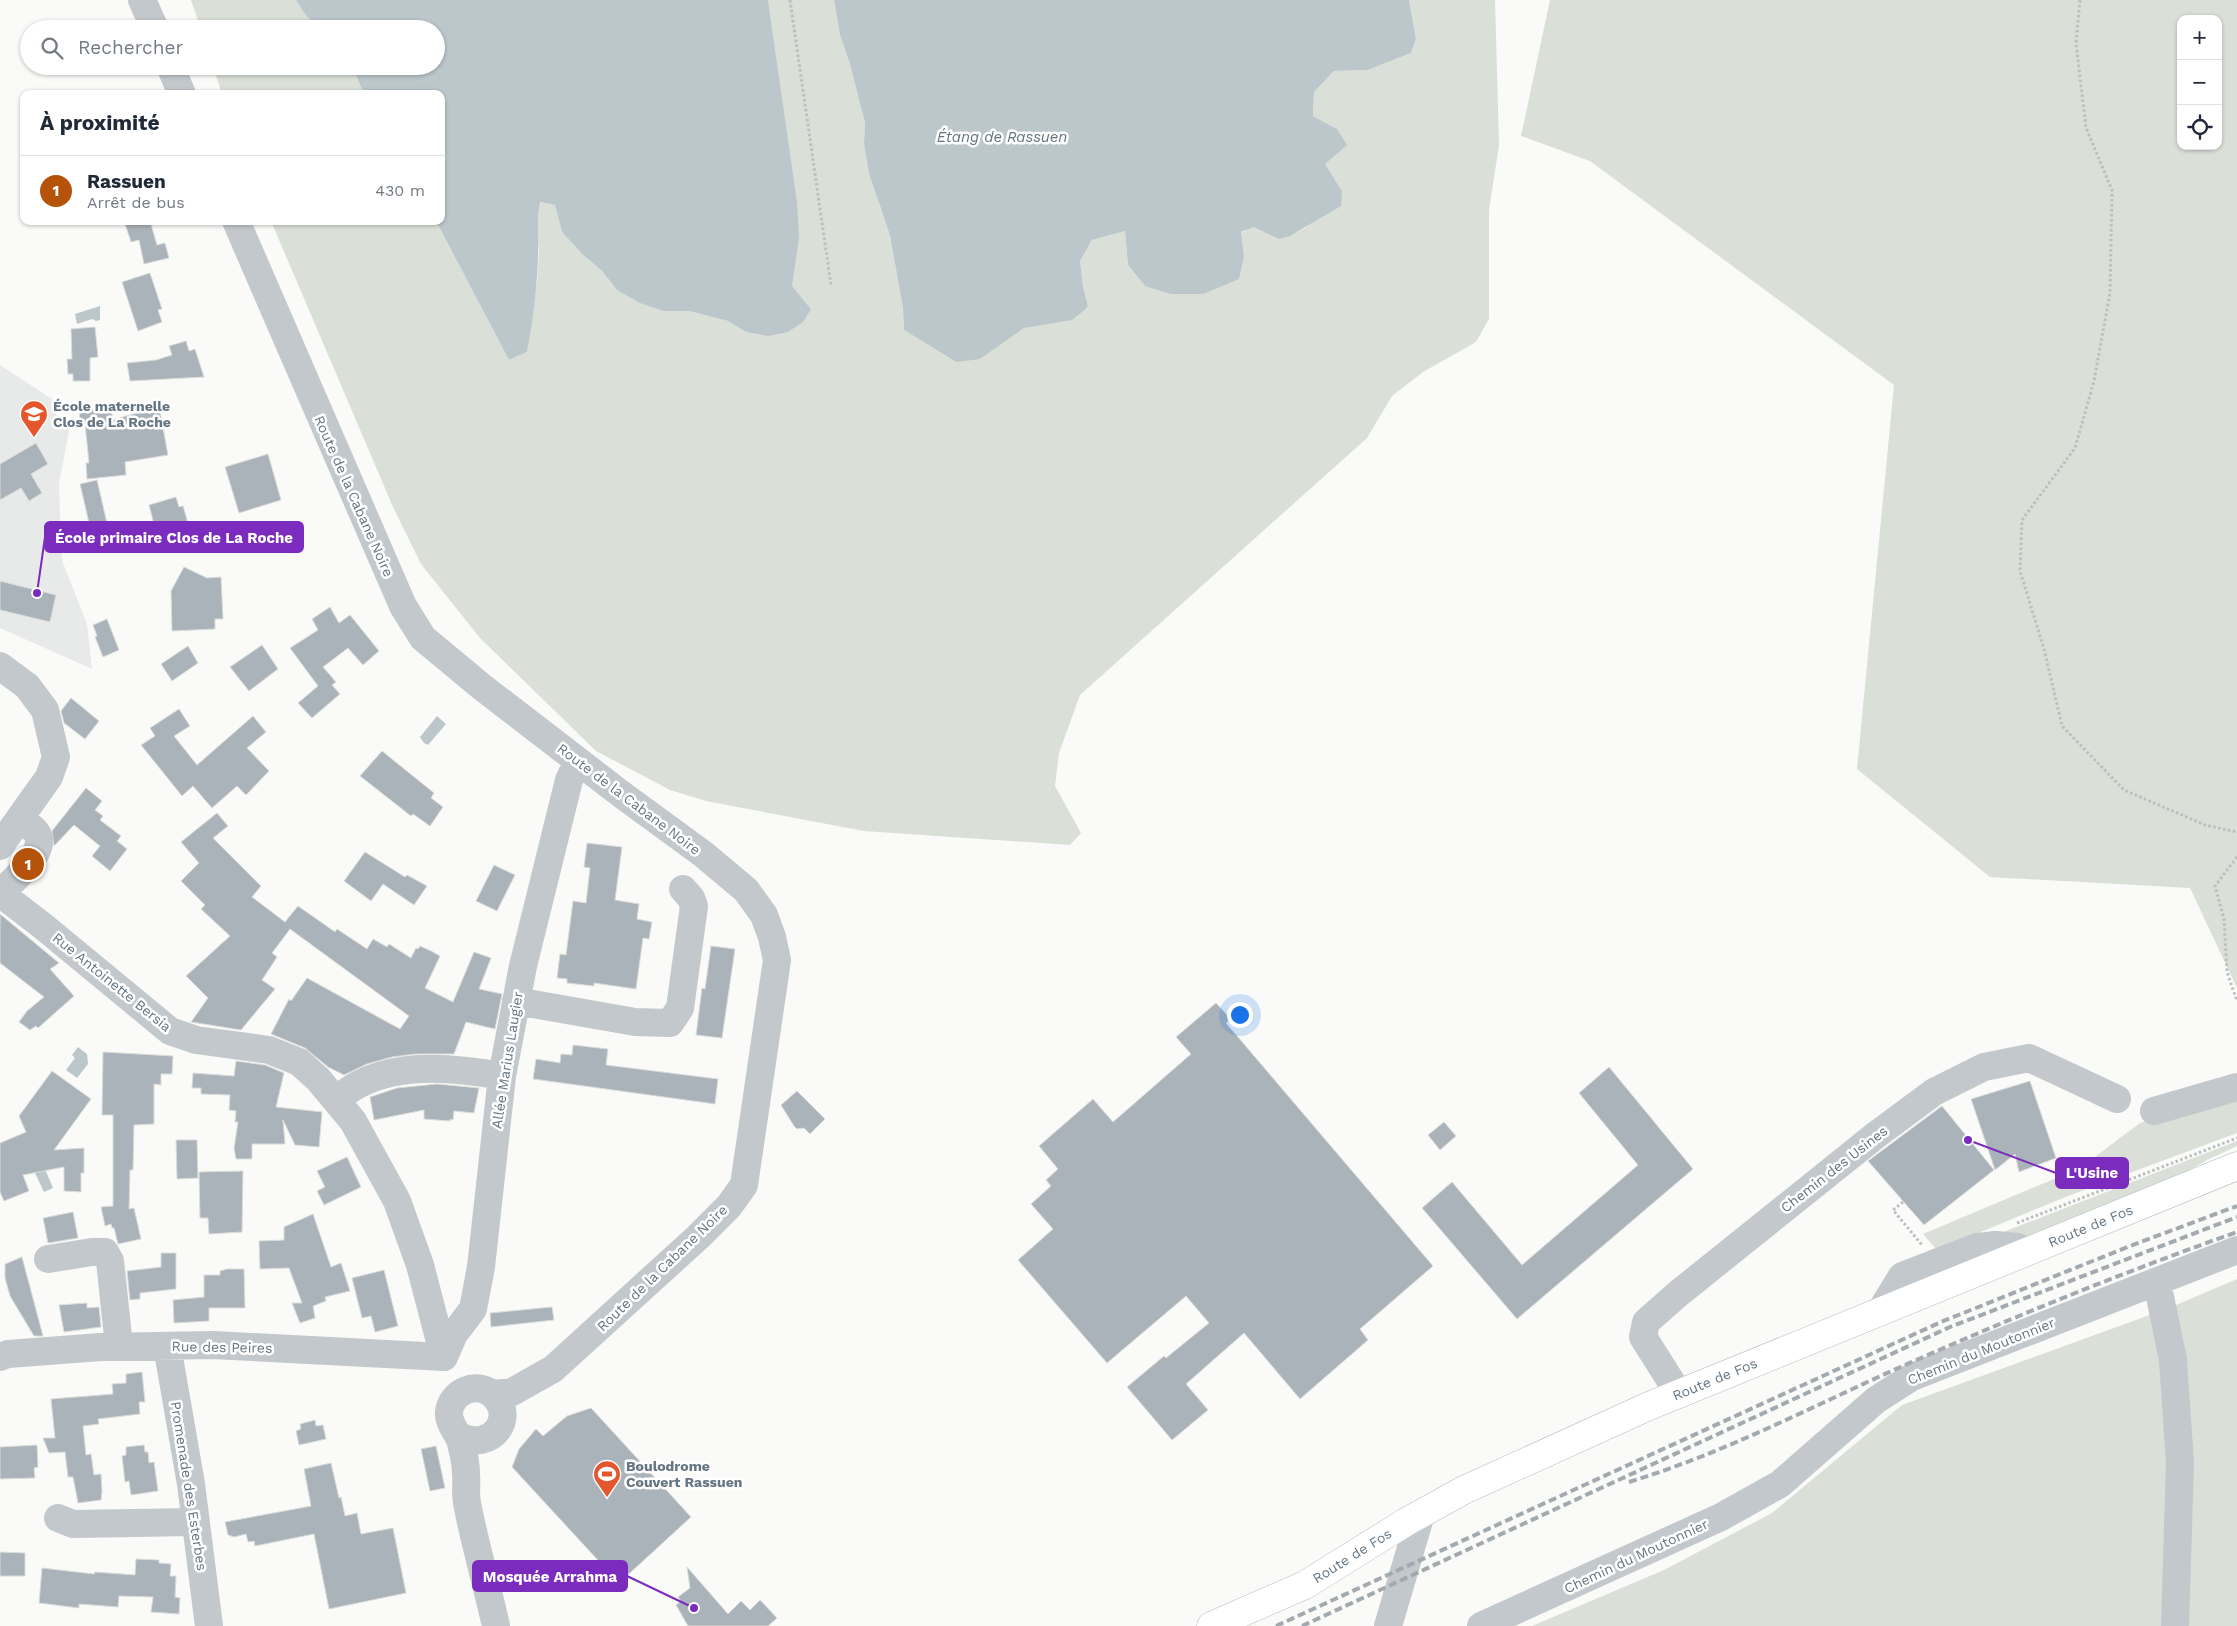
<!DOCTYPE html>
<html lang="fr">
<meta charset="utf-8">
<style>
:root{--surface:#fff;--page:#f6f6f7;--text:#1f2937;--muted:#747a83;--line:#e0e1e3;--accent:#b45309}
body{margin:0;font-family:"Work Sans",sans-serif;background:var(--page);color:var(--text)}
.controls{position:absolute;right:15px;top:15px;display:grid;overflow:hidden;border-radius:10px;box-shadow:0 1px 4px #0004}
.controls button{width:45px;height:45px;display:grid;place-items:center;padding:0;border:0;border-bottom:1px solid var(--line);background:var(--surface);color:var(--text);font:25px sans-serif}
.you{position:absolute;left:1239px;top:1014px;width:18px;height:18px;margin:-12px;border:4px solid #fff;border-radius:50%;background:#1a73e8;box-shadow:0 0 0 8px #1a73e833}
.badge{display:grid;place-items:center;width:32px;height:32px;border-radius:50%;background:var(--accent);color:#fff;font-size:16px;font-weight:700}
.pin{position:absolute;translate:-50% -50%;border:2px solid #fff;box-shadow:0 1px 5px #0006}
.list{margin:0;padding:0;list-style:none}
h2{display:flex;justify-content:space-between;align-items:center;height:65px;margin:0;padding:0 20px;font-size:21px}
h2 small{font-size:16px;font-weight:400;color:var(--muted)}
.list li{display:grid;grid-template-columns:32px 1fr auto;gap:15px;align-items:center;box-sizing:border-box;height:70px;padding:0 20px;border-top:1px solid var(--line)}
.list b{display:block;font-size:19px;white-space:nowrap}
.list p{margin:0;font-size:16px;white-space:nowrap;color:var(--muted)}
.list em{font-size:16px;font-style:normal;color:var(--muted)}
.icon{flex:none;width:28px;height:28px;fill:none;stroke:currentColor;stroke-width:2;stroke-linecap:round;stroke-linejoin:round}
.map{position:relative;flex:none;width:2237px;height:1626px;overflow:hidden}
.search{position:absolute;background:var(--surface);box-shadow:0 1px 4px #0004;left:20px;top:20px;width:425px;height:55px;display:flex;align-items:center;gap:12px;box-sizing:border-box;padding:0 18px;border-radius:28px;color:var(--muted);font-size:19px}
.panel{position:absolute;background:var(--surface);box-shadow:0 1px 4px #0004;left:20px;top:90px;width:425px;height:135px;border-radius:10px}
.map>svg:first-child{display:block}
</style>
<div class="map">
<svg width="2237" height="1626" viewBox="0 0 2237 1626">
<rect width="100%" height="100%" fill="#fafaf8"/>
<!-- built -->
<path fill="#e8e9e9" d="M0,365L52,399L53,413L71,421L59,483L61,544L63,563L87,624L92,669L0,628Z"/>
<!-- green -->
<path fill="#dadfd7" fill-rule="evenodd" d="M191,0H296L304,13L319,29H201Z
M768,0H834L840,35L850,64L865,123L864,143L879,204L890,236L903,308L904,330L956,362L1003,342L1024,328L1046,323L1088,308L1083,286L1080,261L1092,240L1125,231L1128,265L1145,286L1244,256L1241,233L1254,226L1279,239C1311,230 1321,215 1342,191L1325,164L1334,154L1337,129L1313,116L1314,92L1334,71L1368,70L1411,53L1416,39L1409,0H1495L1499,145L1489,210V319L1476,342L1423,372L1392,396L1367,438L1080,695L1059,753L1055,786L1081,833L1070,845L864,831L706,801L670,790L596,751L480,638L421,564L393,507L271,221H436L509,360L527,352L537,282L539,250L536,225L539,202L555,205L562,232L582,254L602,271L617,290L664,311H689L728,321L746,332L768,336L811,309L792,286L797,201Z
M1550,0H2237V988L2190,888L1990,877L1857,769L1894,385L1590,161L1521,136ZM2181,19H2218V146H2181Z
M213,66H352L364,94H222Z
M2237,1094V1133L2068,1196L1937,1250L1923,1234L2080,1168L2140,1123Z
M2237,1141V1146L2207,1160L2162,1186L2030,1237L1983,1240Z
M2237,1279V1626H1532L1664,1570L1772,1513L1902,1405L2169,1308Z"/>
<!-- water -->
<path fill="#bbc7cb" d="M296,0H768L797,201L799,238L792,286L811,309L803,322L788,332L768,336L746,332L728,321L689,311H664L640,303L617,290L602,271L582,254L562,232L555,205L540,202C536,220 539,237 538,256C537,288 533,320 527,352L509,360L436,221H441V94H364L352,66H436V29H319L304,13Z
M834,0H1409L1416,39L1411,53L1368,70L1334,71L1314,92L1313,116L1337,129L1347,145L1325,164L1342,191L1341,206L1290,236L1279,239L1254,227L1241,232L1244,256L1239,279L1203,294H1171L1145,286L1128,265L1125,231L1092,240L1080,261L1083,286L1088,307L1072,320L1024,328L980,359L956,362L904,330L903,308L890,236L869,173L864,143L865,123L850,64L840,35Z
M100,306V320L96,321L92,319L77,324L75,314Z
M437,716L446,724L428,745L424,743L420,737Z
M78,1047L87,1054L88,1064L77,1078L66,1070L75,1058L72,1055Z
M45,1169L53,1188L44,1192L35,1173Z"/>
<!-- building -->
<path fill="#aab3b9" stroke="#dcdcda" d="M124,221H150L157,245L165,243L169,258L144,264L139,240L131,242Z
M150,273L162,309L158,310L162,322L138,331L122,282Z
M95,327L98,357L90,358V381H73V374H68L67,359H72L71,329Z
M186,341L189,351L195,349L204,377L130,381L127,363L156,360L172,355L169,346Z
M159,406L168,455L125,462L126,475L87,479L86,463H89L85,423H80L79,408L111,407L113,420Z
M36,443L48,464L31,474L42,493L29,501L21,488L0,500V464Z
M268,454L281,500L239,513L225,467Z
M97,480L113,549L96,553L80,484Z
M176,497L179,507L183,506L190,530L158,540L149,505Z
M184,567L207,578L221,577L223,619H215V629L172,631L171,591Z
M0,581L56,595L50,622L0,610Z
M330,607L339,623L350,615L379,651L363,665L348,648L323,667L336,682L332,685L340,694L312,718L298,703L318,686L290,648L318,630L312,619Z
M107,619L119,650L103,657L95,637L97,636L93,625Z
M262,645L278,669L249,691L230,667Z
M188,646L198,663L172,681L161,664Z
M71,698L99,721L85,739L64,723L61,711Z
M179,709L190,726L174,736L197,765L253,716L266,732L247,748L269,771L246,795L237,786L212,808L193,786L182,796L141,745L155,736L150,728Z
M382,751L434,793L431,798L443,807L430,826L413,814L411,816L360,776Z
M86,788L102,801L95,810L103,816L100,820L121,836L117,841L127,849L110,871L92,856L100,846L74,825L54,846L52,831Z
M217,813L228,826L213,838L261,886L252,897L285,922L298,906L335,932L337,929L367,949L373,939L387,947L389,944L411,958L416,948L418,949L420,946L431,951L440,956L425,988L453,1002L474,952L491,958L479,989L502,994L495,1029L466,1022L454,1054H415L392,1057L367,1064L344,1075L328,1067L305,1048L271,1034L289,999L291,1001L307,978L400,1029L409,1016L290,929L272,953L277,957L262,980L275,989L241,1030L191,1022L208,998L186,976L230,936L201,909L205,905L181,881L199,863L181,842Z
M587,843L622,847L615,900L639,904L637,919L652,922L649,939L643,938L636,989L594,983V986L567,983V979L557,978L560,954L566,955L573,901L586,903L590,868L584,867Z
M365,852L405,877L407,875L427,886L414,905L383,884L371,901L344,881Z
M494,865L515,875L497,911L476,901Z
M0,914L59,963L50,969L74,996L38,1028L36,1026L30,1030L19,1022L27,1011L44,997L0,963Z
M711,946L735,949L722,1038L696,1035L702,988L705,989Z
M1216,1003L1231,1019L1226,1023L1433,1266L1360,1329L1368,1340L1300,1399L1244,1333L1186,1384L1208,1410L1172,1440L1127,1387L1164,1356L1166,1358L1209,1323L1186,1296L1107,1363L1018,1260L1053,1229L1031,1204L1051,1186L1046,1180L1058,1169L1039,1146L1093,1099L1113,1122L1191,1054L1176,1037Z
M573,1045L608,1049L606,1065L718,1079L715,1104L533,1079L536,1059L560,1063L561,1054L572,1055Z
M103,1052L173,1056L172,1074H161V1085L154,1084V1124L134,1125L133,1170H130L129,1209L134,1208L141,1239L118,1244L114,1228H112L111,1224L105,1226L101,1207L113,1206V1115H102Z
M236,1061L265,1065L284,1073L276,1107L322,1112L319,1147L295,1145L283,1120L285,1144H252V1159H236L234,1148L238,1122H235L236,1111L229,1110L230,1095L201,1094V1088H192L193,1073L234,1076Z
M1609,1067L1693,1169L1517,1319L1422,1208L1452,1182L1522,1265L1638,1165L1579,1093Z
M52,1071L91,1099L54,1150L84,1148V1173H81V1192L64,1191V1167L23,1175L29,1191L4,1201L0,1192V1143L26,1132L19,1116Z
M2030,1081L2056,1158L2019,1172L2015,1154L1995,1170L1971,1099Z
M437,1084L479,1088L474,1113L454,1111L453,1120L450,1119V1121L424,1119V1110L374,1120L370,1097L397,1088Z
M797,1091L825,1119L810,1134L804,1128L797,1129L794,1126L781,1105Z
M1942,1106L1994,1170L1924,1225L1868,1161Z
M1444,1122L1456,1136L1440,1150L1428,1135Z
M176,1140H197L198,1178L177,1179Z
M347,1157L361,1187L324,1205L317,1191L325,1187L317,1171Z
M243,1171L242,1232L209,1234L208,1218H200L199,1172Z
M73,1212L78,1238L48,1243L43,1218Z
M313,1214L331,1267L341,1263L350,1291L325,1297L326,1301L313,1306L315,1318L300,1323L292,1303H302L289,1268L260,1269L259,1241L284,1240V1227Z
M161,1253H176V1289L140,1293V1299L130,1300L127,1271L161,1267Z
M22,1257L35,1306L43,1336H34L10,1296L5,1278V1264Z
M227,1269H244L245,1308H209V1321L174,1323L173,1300L204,1297V1275H220V1271Z
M384,1270L398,1326L375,1332L371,1316L362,1318L352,1278Z
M87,1303V1308L99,1307L101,1327L64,1332L59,1305Z
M552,1307L554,1320L491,1327L490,1313Z
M142,1372L145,1402H139L140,1414L98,1419L99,1424L83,1426L86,1455L91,1454L94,1475L101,1474L102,1491L101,1500L78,1503L73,1477H68L65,1452L49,1453L43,1438H55L51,1399L113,1394L112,1384L126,1383V1374Z
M591,1408L691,1517L619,1583L512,1467L519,1449L536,1429L543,1436L567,1416Z
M315,1420L316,1426L323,1425L326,1439L299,1445L296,1431L301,1429L300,1424Z
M37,1445L38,1467L34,1468L35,1478L0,1479V1447Z
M144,1445L145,1452H148L149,1463L154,1462L158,1491L131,1495L129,1481L125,1482L122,1456L126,1455V1447Z
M436,1446L445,1488L430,1491L421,1449Z
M331,1463L339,1498L341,1497L345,1516L357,1513L361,1534L393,1528L406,1593L329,1609L314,1534L255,1546L254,1541L248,1542L246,1534L234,1537L228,1535L225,1522L311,1506L304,1469Z
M0,1552L25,1553V1576H0Z
M136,1559L159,1560V1563L171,1564L170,1576H176L175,1597L180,1598L179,1614L151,1612L153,1597L119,1596L118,1607L79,1604V1608L39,1603L42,1568L94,1574L95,1572L135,1575Z
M687,1567L728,1614L741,1601L750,1610L760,1600L777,1618L768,1626H688L676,1605L681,1601L678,1597L690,1588Z"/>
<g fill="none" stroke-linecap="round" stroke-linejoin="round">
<!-- major casing -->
<g stroke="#b5babe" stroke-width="29">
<g id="major">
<path id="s1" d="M1211,1626L1305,1585L1406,1522L1464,1490L1649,1406L2237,1166"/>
</g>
</g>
<!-- path -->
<path stroke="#bbbfc2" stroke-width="3" stroke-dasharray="2.5 2.5" stroke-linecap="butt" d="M790,0L831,285
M2080,0L2076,43L2086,128L2112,190L2110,293L2094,381L2075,448L2022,520L2020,571L2044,649L2062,726L2124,790L2205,825L2237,832
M2237,857L2215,886L2224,919L2227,972L2237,1001
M1903,1202L1893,1210L1922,1245
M2017,1223L2237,1138"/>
<!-- minor -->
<path stroke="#c3c8cc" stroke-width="28" d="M142,0L155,29
M170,66L182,94
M236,221L403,606L423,638L482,687L621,794L703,854L746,890L764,915L772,937L777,960L744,1185L729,1206L698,1237L553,1369L512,1392L493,1394
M0,666L27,686L45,710L56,757L49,777L0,846
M0,893L44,927L170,1031L196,1040L269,1050L299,1062L318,1079L353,1121L397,1201L420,1265L444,1357
M0,893C12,882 50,850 36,832C32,827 25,823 20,819
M516,1001L635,1022L670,1023L680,1008L694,906L691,898L683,889
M336,1100C381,1060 447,1066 502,1076
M2154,1111L2237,1087
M48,1259L92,1252H105L110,1261L119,1346
M2157,1282L2173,1360L2180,1463L2175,1626
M1880,1312L1902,1276L1977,1247L1996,1245L2018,1247L2027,1252
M167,1346L191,1484L209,1626
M0,1357L8,1354L101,1347L213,1345L444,1357
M444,1357L454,1334L473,1309L481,1267L502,1076L523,966L569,780L578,761
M1679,1394L1643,1337L1646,1322L1679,1293L1876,1135L1934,1092L1984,1067L2029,1058L2117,1099
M459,1436C492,1453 518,1416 492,1394C476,1381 451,1392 449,1412C448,1425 458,1431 461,1443C463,1451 466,1465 466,1473C467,1484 465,1491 467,1503C475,1545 487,1585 496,1626
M58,1518L73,1524L195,1522
M1388,1626L1421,1514
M1481,1626L1721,1517L1780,1484L1876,1400L1912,1377L2237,1250"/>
<!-- major -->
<use href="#major" stroke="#fff" stroke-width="28"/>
<!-- rail -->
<path stroke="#a2aab0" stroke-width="4" stroke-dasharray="8 4" stroke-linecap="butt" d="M1629,1482C1731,1451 1824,1400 1921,1358C2025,1312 2130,1270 2237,1232
M1276,1626L1941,1322L2130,1246L2237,1206
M1302,1626L1950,1327L2237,1217"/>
</g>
<!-- icons -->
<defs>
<g id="school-pin" transform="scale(1.4375)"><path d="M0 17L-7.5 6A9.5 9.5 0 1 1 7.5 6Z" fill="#e4572e" stroke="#fff"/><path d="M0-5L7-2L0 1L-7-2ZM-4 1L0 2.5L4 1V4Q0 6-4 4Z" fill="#fff"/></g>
<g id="stadium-pin" transform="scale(1.4375)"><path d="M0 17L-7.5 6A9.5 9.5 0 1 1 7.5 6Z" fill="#e4572e" stroke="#fff"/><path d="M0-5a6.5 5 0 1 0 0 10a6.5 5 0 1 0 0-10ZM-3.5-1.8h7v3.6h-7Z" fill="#fff"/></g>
</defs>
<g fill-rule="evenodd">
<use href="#school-pin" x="34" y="414"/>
<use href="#stadium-pin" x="607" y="1474"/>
</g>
<g text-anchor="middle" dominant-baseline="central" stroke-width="5" stroke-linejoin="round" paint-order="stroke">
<!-- poi labels -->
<g font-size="14" font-weight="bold" fill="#657683" stroke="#fff" text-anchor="start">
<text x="53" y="406">École maternelle<tspan x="53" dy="16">Clos de La Roche</tspan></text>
<text x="626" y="1466">Boulodrome<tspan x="626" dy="16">Couvert Rassuen</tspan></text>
</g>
<!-- street labels -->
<g font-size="14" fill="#657683" stroke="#fff">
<text transform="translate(354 496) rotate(66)">Route de la Cabane Noire</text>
<text transform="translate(629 799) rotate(37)">Route de la Cabane Noire</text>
<text transform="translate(112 982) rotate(39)">Rue Antoinette Bersia</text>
<text transform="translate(507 1060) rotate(-81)">Allée Marius Laugier</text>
<text transform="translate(1834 1169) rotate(-38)">Chemin des Usines</text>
<text stroke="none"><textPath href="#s1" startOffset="968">Route de Fos</textPath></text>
<text transform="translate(662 1268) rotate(-44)">Route de la Cabane Noire</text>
<text transform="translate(222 1347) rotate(1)">Rue des Peires</text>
<text transform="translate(1981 1351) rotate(-22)">Chemin du Moutonnier</text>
<text stroke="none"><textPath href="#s1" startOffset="562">Route de Fos</textPath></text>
<text transform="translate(189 1486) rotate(81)">Promenade des Esterbes</text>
<text stroke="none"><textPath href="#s1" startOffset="158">Route de Fos</textPath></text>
<text transform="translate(1636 1556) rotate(-25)">Chemin du Moutonnier</text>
</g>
<!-- water labels -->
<g font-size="15" font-style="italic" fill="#60757c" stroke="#fff">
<text x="1002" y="137">Étang de Rassuen</text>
</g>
</g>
<!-- callouts -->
<path fill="none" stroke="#7b2cbf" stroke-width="2" d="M37 593L45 537M1968 1140L2056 1173M694 1608L627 1576"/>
<g fill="#7b2cbf" stroke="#fff" stroke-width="2">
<circle cx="37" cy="593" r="5"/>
<circle cx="1968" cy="1140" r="5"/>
<circle cx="694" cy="1608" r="5"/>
</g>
<g fill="#7b2cbf" stroke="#7b2cbf" stroke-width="2">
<rect x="45" y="522" width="258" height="30" rx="5"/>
<rect x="2056" y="1158" width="72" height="30" rx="5"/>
<rect x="473" y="1561" width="154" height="30" rx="5"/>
</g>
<g font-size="15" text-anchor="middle" font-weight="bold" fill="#fff">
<text x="174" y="543">École primaire Clos de La Roche</text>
<text x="2092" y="1178">L'Usine</text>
<text x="550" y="1582">Mosquée Arrahma</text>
</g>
</svg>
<div class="controls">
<button>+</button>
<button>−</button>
<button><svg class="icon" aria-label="locate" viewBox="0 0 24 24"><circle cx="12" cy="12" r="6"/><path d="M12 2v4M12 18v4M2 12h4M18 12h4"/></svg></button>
</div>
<div class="you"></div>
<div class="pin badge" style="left:28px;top:864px">1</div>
<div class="search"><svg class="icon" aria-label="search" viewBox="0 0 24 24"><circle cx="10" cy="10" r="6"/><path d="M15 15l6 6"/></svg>Rechercher</div>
<section class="panel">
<h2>À proximité<small></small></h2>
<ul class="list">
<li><span class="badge">1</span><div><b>Rassuen</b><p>Arrêt de bus</p></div><em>430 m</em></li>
</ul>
</section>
</div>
